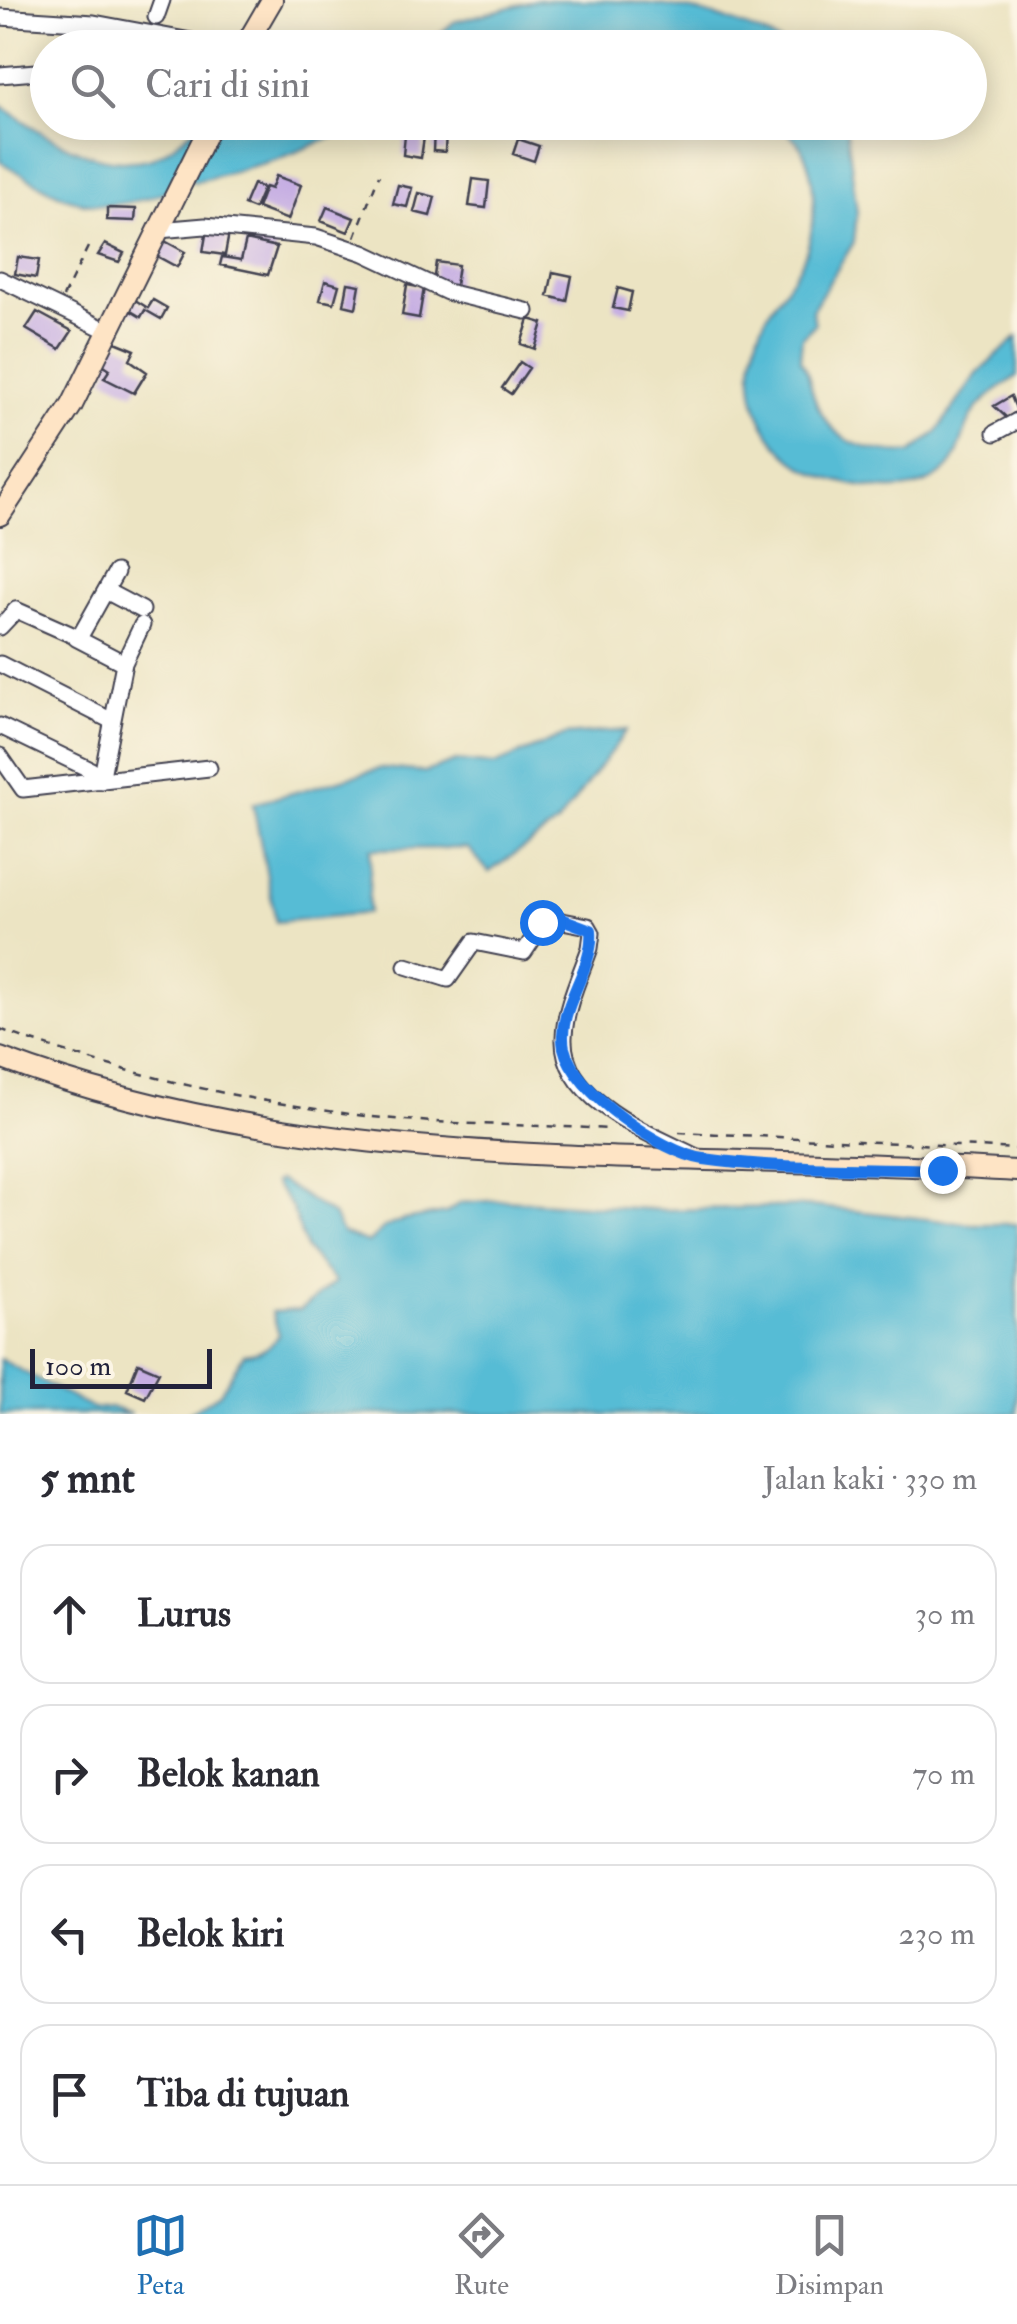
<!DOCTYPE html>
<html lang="id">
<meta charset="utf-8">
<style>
:root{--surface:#fff;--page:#f2f2f3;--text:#2b2b33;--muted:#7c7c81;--line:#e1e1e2;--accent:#1f6fb2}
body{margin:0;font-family:"IM FELL Double Pica",serif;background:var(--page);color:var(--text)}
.scale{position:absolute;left:30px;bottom:25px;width:182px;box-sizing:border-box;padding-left:10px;border:5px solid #22223b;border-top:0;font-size:28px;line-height:35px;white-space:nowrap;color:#22223b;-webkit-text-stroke:8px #fcf5e5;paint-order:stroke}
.stop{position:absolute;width:30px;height:30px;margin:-22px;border:8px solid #1a73e8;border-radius:50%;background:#fff}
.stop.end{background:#1a73e8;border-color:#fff;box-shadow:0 2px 10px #0008}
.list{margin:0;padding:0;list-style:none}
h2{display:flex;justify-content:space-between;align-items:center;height:130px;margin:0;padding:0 40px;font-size:42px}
h2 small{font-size:32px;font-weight:400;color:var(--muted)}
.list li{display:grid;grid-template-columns:65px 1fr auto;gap:30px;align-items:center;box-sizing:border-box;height:140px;margin:0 20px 20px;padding:0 20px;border:2px solid var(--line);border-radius:30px}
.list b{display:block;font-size:38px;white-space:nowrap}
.list em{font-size:32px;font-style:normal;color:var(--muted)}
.icon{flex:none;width:55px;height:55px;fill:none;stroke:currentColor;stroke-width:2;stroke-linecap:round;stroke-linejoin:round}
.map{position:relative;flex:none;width:1017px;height:1414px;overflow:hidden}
.search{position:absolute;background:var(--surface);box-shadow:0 5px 25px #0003;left:30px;right:30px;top:30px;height:110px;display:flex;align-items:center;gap:25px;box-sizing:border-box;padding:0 35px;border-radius:55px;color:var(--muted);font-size:38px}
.sheet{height:770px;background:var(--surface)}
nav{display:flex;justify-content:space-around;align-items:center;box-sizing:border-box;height:140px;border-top:2px solid var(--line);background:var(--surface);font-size:28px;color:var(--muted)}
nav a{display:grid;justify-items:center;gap:5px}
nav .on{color:var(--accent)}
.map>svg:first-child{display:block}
</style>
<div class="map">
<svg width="1017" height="1414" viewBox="0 0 1017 1414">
<rect width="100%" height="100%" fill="#fcf5e5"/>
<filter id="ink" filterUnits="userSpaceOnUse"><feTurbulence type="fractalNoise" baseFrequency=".01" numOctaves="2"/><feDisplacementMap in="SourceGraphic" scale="20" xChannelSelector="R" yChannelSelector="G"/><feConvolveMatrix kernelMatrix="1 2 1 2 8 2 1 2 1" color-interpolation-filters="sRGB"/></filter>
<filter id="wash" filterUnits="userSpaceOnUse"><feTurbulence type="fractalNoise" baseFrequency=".0048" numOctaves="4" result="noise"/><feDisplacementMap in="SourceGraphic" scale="40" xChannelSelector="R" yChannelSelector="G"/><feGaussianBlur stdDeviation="2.25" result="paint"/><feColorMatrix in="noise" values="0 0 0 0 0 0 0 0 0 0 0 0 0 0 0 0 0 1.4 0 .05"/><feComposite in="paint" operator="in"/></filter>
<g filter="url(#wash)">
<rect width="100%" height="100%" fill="#ece4c3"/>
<!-- water -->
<path fill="#57bcd5" stroke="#3c6f88" stroke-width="2.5" d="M537,0C633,0 705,0 788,47L616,48L585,43L579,48L411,47L431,41L454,22Z
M0,105C41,133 94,171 148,159C172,153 186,129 207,123C230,115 324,123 354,123L348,131L278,159L195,182L187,178C162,199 110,211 77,201C51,194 24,174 0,162Z
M776,123H846L857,212L854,242L812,310L815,324L802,337L800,360C810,372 809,383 814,397C831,444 866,452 911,453L936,433L977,374L1017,337V376C1003,386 980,401 972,416C958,441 962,463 934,479C907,496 867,489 837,481C770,464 736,399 759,333C768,306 789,287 802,262C817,229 819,175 798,143C793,136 783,129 776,123Z
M627,730L557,824L489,872L468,848L371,849L368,913L276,922L253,804L382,768L425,772L456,761L495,765L565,735Z
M279,1180L333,1215L342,1233L368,1243L385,1227L403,1220L446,1213L460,1203L504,1200L664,1210L811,1206L971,1224H1017V1414H187L220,1393L244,1354C261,1352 271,1349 279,1334L272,1312L300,1310L335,1282L306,1249L292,1208L274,1183Z
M0,1359L93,1409L110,1407L131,1414H0Z"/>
<g id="blocks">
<!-- building -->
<path fill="#c6aee3" d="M97,26L99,48H81L79,28Z
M434,130H446L445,152L433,151Z
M405,135L424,137L421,158L403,155Z
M518,139L539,146L534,161L513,154Z
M276,176L301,185L288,220L257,208L265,187L271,189Z
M473,179L489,181L486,208L469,206Z
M253,184L263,188L254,209L244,205Z
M398,185L412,188L407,207L393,204Z
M419,193L435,197L430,216L414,212Z
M327,207L354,218L348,232L321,221Z
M107,208L136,209L135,221L107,220Z
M207,229L229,233L225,255L203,252Z
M161,239L185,252L177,267L153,254Z
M246,240L277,247L268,275L220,265L222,257L241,260Z
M105,244L124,253L119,262L98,255Z
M18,257L39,260L36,278L15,274Z
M436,262L458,265L455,286L433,283Z
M553,272L572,276L567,301L548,296Z
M325,281L339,285L334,303L320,300Z
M348,283L360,285L356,308L344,305Z
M407,285L424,288L419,318L402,315Z
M618,288L632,292L628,311L613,308Z
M132,298L148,308L153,300L167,308L161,319L145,310L141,317L126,308Z
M37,312L72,331L60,349L26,329Z
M529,319L543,323L535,349L521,344Z
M113,341L135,350L130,360L147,372L134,393L104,378L110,369L101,363Z
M520,362L529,368L511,394L502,388Z
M1011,396L1017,411L1007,418L994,406Z
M138,1363L159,1372L145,1398L127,1390Z"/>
</g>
</g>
<g filter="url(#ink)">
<use href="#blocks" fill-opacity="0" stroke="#403f4f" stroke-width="2.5"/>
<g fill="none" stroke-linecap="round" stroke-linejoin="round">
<!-- street casing -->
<g stroke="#403f4f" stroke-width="19">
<path id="street" d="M0,17L94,23L229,48
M156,17L162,0
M0,75L48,71
M159,230L205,226L316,237L364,253L447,292L526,311
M0,279L110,332
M995,433L1017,421
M106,591L142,610
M0,627L16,610L79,638L116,572
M76,638L124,663L101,781
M124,663L142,625
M0,664L112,721
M0,726L91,770L101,781
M0,756L23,789L209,768
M406,966L448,979L474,942L524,952L547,918L588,926L592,933L590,948C580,976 565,1007 564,1037C561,1100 650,1134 695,1156"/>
</g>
<!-- secondary casing -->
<g stroke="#403f4f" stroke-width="24">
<path id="secondary" d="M244,48L272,0
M0,515L72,405L212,122
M0,1058C325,1181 676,1149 1017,1171"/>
</g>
<!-- path -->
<path stroke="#403f4f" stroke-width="2.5" stroke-dasharray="8 8" stroke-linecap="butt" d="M355,237L379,175
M63,297L88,247
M0,1029C109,1071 227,1097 343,1113C430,1126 522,1124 611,1129
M679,1132L1017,1149"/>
<!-- street -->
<use href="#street" stroke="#fff" stroke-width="15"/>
<!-- secondary -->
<use href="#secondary" stroke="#fee4c5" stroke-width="20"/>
</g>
</g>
<g fill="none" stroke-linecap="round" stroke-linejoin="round" filter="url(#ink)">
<!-- route -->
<path stroke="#1a73e8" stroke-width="12" d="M542,922L554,916L591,930C595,970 556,1007 564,1048C574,1092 662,1153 704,1159C782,1170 864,1167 942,1170"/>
</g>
</svg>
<div class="scale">100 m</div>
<div class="stop" style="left:542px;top:922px"></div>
<div class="stop end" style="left:942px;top:1170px"></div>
<div class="search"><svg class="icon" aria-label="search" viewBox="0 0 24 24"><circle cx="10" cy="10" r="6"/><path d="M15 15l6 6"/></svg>Cari di sini</div>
</div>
<section class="sheet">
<h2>5 mnt<small>Jalan kaki · 330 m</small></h2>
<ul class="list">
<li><svg class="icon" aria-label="ahead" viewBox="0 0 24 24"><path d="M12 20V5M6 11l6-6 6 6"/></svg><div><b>Lurus</b></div><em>30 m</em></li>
<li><svg class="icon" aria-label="right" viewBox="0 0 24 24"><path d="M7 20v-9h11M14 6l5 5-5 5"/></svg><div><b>Belok kanan</b></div><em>70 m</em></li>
<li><svg class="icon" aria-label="left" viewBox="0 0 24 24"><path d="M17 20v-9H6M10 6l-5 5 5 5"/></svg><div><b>Belok kiri</b></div><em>230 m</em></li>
<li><svg class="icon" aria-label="arrive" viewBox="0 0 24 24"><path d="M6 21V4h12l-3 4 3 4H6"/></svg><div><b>Tiba di tujuan</b></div></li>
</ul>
</section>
<nav>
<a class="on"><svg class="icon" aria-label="map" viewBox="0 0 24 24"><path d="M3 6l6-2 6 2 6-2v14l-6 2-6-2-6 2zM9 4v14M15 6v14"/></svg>Peta</a>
<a><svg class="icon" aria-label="directions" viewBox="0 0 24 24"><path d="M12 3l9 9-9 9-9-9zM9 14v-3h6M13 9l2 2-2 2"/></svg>Rute</a>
<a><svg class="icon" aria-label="saved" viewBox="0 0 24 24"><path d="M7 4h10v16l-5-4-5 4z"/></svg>Disimpan</a>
</nav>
